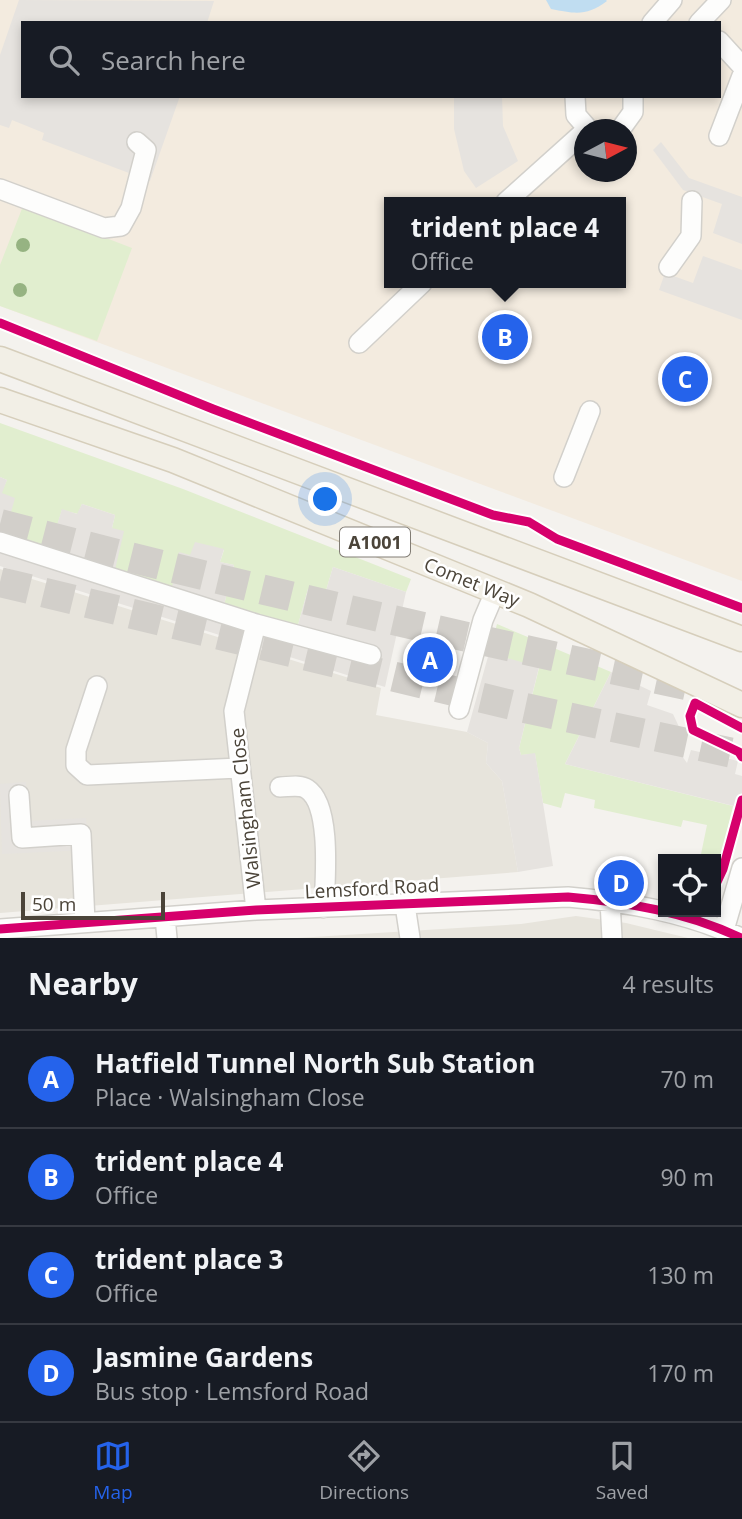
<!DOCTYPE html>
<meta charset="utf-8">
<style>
:root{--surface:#171b24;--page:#242831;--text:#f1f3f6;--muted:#9ea1a6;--line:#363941;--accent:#2563eb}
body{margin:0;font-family:"Open Sans",sans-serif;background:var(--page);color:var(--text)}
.controls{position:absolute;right:21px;bottom:21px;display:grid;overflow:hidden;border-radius:0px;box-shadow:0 4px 10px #0003}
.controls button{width:63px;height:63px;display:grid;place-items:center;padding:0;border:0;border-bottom:2px solid var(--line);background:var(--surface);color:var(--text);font:35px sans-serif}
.compass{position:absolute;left:574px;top:119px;width:63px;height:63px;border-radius:50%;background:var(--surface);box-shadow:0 4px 10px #0003;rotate:83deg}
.scale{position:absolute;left:21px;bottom:18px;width:144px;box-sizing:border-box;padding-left:7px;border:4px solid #4b4439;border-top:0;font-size:19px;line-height:24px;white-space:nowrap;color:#4b4439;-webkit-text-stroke:5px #fff;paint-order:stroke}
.you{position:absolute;left:326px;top:500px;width:24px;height:24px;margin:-18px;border:5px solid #fff;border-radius:50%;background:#1a73e8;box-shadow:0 0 0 10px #1a73e833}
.badge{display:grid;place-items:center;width:46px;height:46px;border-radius:50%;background:var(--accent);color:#fff;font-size:23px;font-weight:700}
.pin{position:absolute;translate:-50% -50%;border:4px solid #fff;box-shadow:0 2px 7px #0006}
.popup{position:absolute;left:384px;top:197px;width:242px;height:91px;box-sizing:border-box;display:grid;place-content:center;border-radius:0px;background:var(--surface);filter:drop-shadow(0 2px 5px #0005);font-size:23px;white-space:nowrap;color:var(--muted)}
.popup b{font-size:26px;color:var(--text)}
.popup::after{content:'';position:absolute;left:50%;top:100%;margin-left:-14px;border:14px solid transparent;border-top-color:var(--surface)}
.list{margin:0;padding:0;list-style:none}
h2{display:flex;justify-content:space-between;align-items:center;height:91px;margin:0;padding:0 28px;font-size:30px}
h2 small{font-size:23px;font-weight:400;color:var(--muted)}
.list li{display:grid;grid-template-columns:46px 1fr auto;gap:21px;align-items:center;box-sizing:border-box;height:98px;padding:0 28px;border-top:2px solid var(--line)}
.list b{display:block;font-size:26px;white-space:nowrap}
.list p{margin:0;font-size:23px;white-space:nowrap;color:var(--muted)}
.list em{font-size:23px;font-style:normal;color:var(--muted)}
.icon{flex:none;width:38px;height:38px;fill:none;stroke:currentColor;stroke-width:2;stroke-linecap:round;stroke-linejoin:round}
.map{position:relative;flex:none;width:742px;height:938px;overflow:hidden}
.search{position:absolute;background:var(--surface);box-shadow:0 4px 10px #0003;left:21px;right:21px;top:21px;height:77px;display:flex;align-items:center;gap:18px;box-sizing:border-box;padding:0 24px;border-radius:0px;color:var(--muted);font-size:26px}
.sheet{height:483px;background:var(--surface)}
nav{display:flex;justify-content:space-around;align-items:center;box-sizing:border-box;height:98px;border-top:2px solid var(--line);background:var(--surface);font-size:19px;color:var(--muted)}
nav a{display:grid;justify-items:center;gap:4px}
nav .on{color:var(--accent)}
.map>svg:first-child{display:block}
</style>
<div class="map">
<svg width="742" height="938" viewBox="0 0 742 938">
<rect width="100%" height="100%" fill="#f4f2ee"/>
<!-- residential -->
<path fill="#e7e4dc" d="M0,569L381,688L376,715L467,732L488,743L486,763L502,781L518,872L0,913Z
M576,916L626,923L688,938H297L521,924Z"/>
<!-- commercial -->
<path fill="#f3ebdf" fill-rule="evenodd" d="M0,0H742V581L0,306ZM23,23H719V96H23ZM584,130H626V172H584ZM390,202H620V283H390Z"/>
<!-- green -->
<path fill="#e1eecf" d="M23,206L132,248L97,341L0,306V265Z
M0,423L183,489L411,579L406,592L333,567L325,594L308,589L298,625L224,605L234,565L220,562L224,550L190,556L172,588L115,570L112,528L115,515L82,504L78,514L62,510L50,548L4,534L1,493L7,480L0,477Z
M497,624L611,672L565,764L733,806L716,876V859H700L707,825L683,820L681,827L594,808L595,800L565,793L561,808L543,803L535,754L521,755L519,748L539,668L489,653Z"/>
<!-- parking -->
<path fill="#e6e3df" d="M19,0L214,1L207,23H23V96H180L150,181L42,140L44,133L12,120L9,128L0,125V55Z
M454,96H502L503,126L518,161L476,188L464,171L454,129Z
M661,142L689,178L742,197V244L713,233L722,204L683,190L653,150Z
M703,256L742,270V320L659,290L665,273L693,283Z
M0,477L7,480L2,493L15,498L5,534L50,548L62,509L77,514L82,504L115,515L112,528L124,531L115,570L172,587L179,552L190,555L195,542L224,549L220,562L234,565L224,605L298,625L308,589L325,594L333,567L406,592L385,687L0,566Z
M489,653L539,667L519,748L521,755L535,753L553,866L518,872L502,781L486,763L488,743L467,732Z
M611,672L651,691L647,705L673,714L680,729L677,749L687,763L691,750L738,761L735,774L742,776V808L565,764Z
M26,782L28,821L86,818L88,850L2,854L0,784Z"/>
<!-- water -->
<path fill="#c0ddf1" d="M546,0H606L607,1C587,16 576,14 551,9Z"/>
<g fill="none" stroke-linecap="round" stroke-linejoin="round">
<!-- highway-tunnel -->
<path stroke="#d2cfca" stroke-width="30" stroke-dasharray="30 15" stroke-linecap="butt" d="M0,524C230,584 462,637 695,687
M0,582L516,706L742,755"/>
<!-- minor casing -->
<g stroke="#d2d0cb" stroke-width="22">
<path id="minor" d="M652,23L672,0
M699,23L721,0
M719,41L742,66
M575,96L576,115L589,130
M620,130L633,112V96
M719,136L742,76
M0,189L104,228L121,226L131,208L146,150L137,142
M506,202L584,132
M669,267L691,236L692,201
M359,343L422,283
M564,477L590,411
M0,542L256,624L234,711L256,910
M256,624L371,655
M97,686L76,750V765L87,775L239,768
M459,709L483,620L495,592
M280,787C288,787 300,784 307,789C332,805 325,881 324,908
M19,795L22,838L81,834L85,922
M610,901L612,938
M405,905L410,938
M165,917L167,938
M0,929L256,910L568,897C626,902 687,912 741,938
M724,930L742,868"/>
</g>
<!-- major casing -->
<g stroke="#d6cebb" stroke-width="27">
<path id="major" d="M0,359L742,639
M0,400L173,460L529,605L742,705"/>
</g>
<!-- minor -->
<use href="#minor" stroke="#fdfdfc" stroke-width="19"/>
<!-- major -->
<use href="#major" stroke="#f2efe6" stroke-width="24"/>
<!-- cycleway casing -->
<g stroke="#fff" stroke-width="13">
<path id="cycleway" d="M0,323L213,409L493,515L529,522L557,539L742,608
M742,728L695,703L690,716L693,730L739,752L742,757
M716,884L723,869L742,800
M0,929L256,910L568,897C626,902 687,912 741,938"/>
</g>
<!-- cycleway -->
<use href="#cycleway" stroke="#d6006c" stroke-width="9"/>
</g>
<!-- trees -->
<g fill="#96b382">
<circle cx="23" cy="245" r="7"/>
<circle cx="20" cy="290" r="7"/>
</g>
<g text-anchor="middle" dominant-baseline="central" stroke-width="5" stroke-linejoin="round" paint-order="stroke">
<!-- shield labels -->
<rect fill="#fff" stroke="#817c74" stroke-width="2" x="340" y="527.5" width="70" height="29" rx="5"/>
<g font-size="18" font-weight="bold" fill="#4b4439">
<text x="375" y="542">A1001</text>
</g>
<!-- street labels -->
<g font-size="19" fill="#4b4439" stroke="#fff">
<text transform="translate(472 582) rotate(22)">Comet Way</text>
<text transform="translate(245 808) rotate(-96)">Walsingham Close</text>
<text transform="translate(372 888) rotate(-3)">Lemsford Road</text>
</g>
</g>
</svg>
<div class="controls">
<button><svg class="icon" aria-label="locate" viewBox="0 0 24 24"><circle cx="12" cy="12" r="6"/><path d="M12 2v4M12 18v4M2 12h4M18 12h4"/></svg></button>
</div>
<svg class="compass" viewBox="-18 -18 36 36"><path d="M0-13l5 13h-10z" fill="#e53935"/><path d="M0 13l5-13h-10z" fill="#9ea1a6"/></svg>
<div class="scale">50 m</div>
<div class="you"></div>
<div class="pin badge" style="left:430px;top:660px">A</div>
<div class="pin badge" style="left:505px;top:337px">B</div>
<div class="popup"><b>trident place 4</b>Office</div>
<div class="pin badge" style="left:685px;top:379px">C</div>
<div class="pin badge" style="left:621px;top:883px">D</div>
<div class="search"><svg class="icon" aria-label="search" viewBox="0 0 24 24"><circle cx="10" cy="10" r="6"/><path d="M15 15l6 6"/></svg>Search here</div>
</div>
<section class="sheet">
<h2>Nearby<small>4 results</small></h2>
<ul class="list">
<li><span class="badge">A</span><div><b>Hatfield Tunnel North Sub Station</b><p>Place · Walsingham Close</p></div><em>70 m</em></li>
<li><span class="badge">B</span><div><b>trident place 4</b><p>Office</p></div><em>90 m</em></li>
<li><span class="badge">C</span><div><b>trident place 3</b><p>Office</p></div><em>130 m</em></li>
<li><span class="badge">D</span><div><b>Jasmine Gardens</b><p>Bus stop · Lemsford Road</p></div><em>170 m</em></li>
</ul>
</section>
<nav>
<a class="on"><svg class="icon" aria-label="map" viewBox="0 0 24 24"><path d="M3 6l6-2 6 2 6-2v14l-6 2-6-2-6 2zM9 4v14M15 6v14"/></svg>Map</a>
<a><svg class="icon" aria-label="directions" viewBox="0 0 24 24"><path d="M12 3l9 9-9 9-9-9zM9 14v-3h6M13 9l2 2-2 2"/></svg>Directions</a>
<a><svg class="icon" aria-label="saved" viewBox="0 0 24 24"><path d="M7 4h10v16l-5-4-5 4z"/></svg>Saved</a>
</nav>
